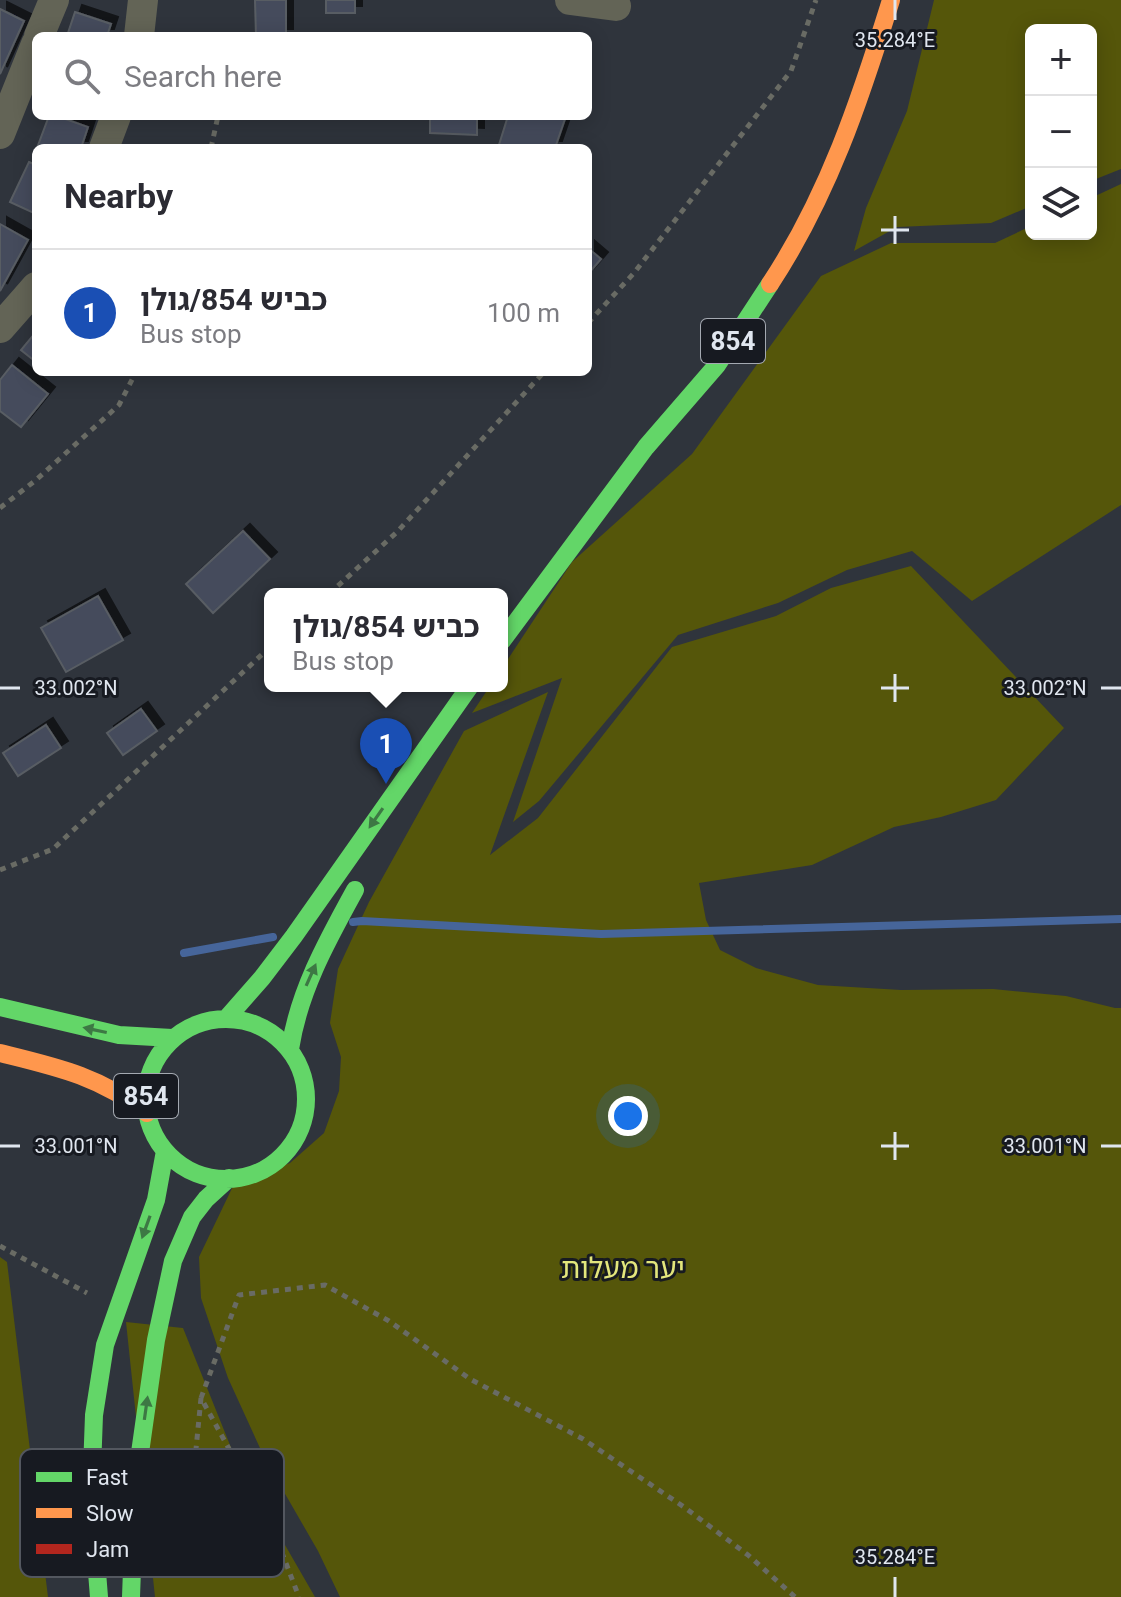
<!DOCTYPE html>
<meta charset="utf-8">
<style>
:root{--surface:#fff;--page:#f7f7f7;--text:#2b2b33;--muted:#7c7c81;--line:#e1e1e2;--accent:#2563eb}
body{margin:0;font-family:Roboto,"Noto Sans Hebrew",sans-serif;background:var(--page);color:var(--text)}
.controls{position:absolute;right:24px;top:24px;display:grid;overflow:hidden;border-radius:12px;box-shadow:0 4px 20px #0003}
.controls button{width:72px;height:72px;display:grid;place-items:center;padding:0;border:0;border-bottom:2px solid var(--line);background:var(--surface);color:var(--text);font:40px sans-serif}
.you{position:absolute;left:628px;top:1116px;width:28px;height:28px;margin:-20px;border:6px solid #fff;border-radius:50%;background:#1a73e8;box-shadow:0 0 0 12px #1a73e833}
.badge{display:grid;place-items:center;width:52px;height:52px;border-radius:50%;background:var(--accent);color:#fff;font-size:26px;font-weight:700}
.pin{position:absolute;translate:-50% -66px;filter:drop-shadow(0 2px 4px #0008)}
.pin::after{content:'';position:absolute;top:42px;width:28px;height:24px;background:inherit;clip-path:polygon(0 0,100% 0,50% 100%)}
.popup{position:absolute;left:264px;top:588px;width:244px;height:104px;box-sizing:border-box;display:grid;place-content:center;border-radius:12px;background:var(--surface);filter:drop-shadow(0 2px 6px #0005);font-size:26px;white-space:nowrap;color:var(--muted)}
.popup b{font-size:30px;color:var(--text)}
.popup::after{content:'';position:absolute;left:50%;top:100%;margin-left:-16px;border:16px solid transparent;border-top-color:var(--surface)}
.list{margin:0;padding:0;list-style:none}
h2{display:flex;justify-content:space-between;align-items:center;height:104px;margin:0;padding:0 32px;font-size:34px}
h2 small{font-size:26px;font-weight:400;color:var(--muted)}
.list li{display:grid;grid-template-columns:52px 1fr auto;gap:24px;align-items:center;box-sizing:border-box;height:128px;padding:0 32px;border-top:2px solid var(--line)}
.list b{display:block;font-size:30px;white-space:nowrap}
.list p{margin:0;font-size:26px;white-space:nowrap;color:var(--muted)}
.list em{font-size:26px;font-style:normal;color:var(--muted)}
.icon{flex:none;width:44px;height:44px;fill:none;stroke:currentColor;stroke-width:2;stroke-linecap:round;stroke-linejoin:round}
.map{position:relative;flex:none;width:1121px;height:1597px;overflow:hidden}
.search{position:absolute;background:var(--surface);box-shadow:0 4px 20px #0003;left:32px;top:32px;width:560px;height:88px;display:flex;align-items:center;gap:20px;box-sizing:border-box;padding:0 28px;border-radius:12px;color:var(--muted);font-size:30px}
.panel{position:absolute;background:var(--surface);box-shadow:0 4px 20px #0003;left:32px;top:144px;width:560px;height:232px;border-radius:12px}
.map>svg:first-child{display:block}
</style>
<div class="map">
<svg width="1121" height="1597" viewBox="0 0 1121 1597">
<defs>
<filter id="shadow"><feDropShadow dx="7" dy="-7" stdDeviation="0" flood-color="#0009"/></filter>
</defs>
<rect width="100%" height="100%" fill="#2f343c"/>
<!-- green -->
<path fill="#55560a" d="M934,0H1121V169L1091,181V30H1031V206L991,223L897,227L854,251L866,208L907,111Z
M1121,184V505L972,601L912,551L847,570L778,603L678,635L539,801L513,822L562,678L472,713L490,686H502V668L572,562L692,454L821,276L891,243H995L1031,226V234H1091V198Z
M911,566L1064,728L996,800L941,817L894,827L812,865L699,883L706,920L720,950L756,968L818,985L901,990L993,989L1066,996L1115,1008H1121V1597H340L318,1551L265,1459L228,1378L201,1298L199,1257L234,1184L290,1163L324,1133L339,1091L341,1057L330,1023L338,969L369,902L464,731L548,692L490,855L538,818L672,647L776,616L831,588Z
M0,1257L7,1262L48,1597H0Z
M126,1322L183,1328L236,1460L315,1597H155Z"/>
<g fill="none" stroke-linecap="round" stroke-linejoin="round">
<!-- stream -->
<path stroke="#46659a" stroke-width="8" d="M353,922L362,921L601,934L1121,919
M184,953L273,937"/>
</g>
<!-- building -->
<path fill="#444c5b" stroke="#595d64" stroke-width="2" filter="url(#shadow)" d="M255,0H286V36H256Z
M326,0H355V13H326Z
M0,9L24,21L0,74Z
M75,12L111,24L107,36H67Z
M49,116H57L88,127L81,148H37Z
M430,116H477V135L430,133Z
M508,116H566L555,148H498Z
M29,162L36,165V214L10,202Z
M0,224L28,240L0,291Z
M588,248L601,259L588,274Z
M36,332V362L21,350Z
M12,365L48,394L21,427L0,411V380Z
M243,531L270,559L213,613L186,584Z
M98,596L123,640L66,672L41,628Z
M141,709L157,731L123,755L107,733Z
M46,725L61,748L18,776L3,753Z"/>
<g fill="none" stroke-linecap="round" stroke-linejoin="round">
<!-- path -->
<path stroke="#696b64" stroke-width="5" stroke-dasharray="6 6" stroke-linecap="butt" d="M211,148L218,116
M588,323L634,273L791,71L816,0
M0,508L36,480L119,405L136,372
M329,594L397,532L544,372
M0,870L53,849L270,647
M0,1246L87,1293
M201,1398L239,1295L325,1285L389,1321L470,1379L583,1439L684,1507L748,1555L795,1597
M170,1556L192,1490L201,1398L272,1527L299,1597"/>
<!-- street -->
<path stroke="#636456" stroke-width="30" d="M570,0L616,6
M39,36L54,0
M139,36L143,0
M0,134L36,44
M104,148L116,116
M0,328L36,287"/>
<!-- fast -->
<path stroke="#63d668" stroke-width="18" d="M502,641L646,447L717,365L770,284
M0,1007L119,1035L172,1038
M146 1099a80 80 0 1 1 160 0a80 80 0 1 1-160 0Z
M226,1019L262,978L294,936L470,686
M290,1049C299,991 327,941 355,890
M99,1597L91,1497L94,1415L105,1345L156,1200L165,1151
M131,1597L135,1488L156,1340L173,1261L192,1217L206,1199L229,1178"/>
<!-- slow -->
<path stroke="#ff974d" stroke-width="18" d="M770,284C828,196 860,100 891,0
M0,1053C57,1067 99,1076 147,1113"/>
</g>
<!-- one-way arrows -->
<defs><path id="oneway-solid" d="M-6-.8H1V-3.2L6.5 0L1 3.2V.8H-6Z" transform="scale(2)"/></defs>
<g fill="#3d7844">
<use href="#oneway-solid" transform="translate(376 818) rotate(125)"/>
<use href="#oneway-solid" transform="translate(311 975) rotate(-66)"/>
<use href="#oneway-solid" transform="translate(95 1030) rotate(-168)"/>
<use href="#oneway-solid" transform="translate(146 1227) rotate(110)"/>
<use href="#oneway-solid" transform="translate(146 1408) rotate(-82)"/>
</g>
<!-- ticks -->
<path fill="none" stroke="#e0e6ef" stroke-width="3" d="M895,0V20M895,216V244M881,230H909M895,674V702M0,688H20M881,688H909M1101,688H1121M895,1132V1160M0,1146H20M881,1146H909M1101,1146H1121M895,1577V1597"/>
<g text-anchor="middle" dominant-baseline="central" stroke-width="6" stroke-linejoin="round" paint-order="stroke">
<!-- shield labels -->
<g fill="#171a21" stroke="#a4a9b1" stroke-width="2">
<rect x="701" y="319" width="64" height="44" rx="6"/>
<rect x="114" y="1074" width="64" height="44" rx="6"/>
</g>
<g font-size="26" font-weight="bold" fill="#e0e6ef">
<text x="733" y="341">854</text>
<text x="146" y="1096">854</text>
</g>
<!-- park labels -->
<g font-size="28" fill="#e3e67c" stroke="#171a21">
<text x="623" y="1268">יער מעלות</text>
</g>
</g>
<!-- legend -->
<rect x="20" y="1449" width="264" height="128" rx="12" fill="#171a21" stroke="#53575f" stroke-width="2"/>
<rect x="36" y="1472" width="36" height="10" fill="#63d668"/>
<rect x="36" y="1508" width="36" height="10" fill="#ff974d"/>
<rect x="36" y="1544" width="36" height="10" fill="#b3261e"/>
<g font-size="22" fill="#e0e6ef">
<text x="86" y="1485">Fast</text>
<text x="86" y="1521">Slow</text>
<text x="86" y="1557">Jam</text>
</g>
<g font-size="20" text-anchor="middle" fill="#e0e6ef" stroke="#171a21" stroke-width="6" stroke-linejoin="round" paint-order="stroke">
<text x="895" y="47">35.284°E</text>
<text x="76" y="695">33.002°N</text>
<text x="1045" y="695">33.002°N</text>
<text x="76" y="1153">33.001°N</text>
<text x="1045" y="1153">33.001°N</text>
<text x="895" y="1564">35.284°E</text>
</g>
</svg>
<div class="controls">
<button>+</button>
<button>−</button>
<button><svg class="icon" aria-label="layers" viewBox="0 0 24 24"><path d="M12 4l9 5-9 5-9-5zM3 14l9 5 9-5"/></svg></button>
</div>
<div class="you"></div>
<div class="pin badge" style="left:386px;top:784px;background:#1a4fb4">1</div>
<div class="popup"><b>כביש 854/גולן</b>Bus stop</div>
<div class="search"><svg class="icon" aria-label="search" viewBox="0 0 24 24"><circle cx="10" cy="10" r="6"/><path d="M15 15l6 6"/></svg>Search here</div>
<section class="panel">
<h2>Nearby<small></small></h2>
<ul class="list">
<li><span class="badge" style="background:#1a4fb4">1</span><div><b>כביש 854/גולן</b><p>Bus stop</p></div><em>100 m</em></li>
</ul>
</section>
</div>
